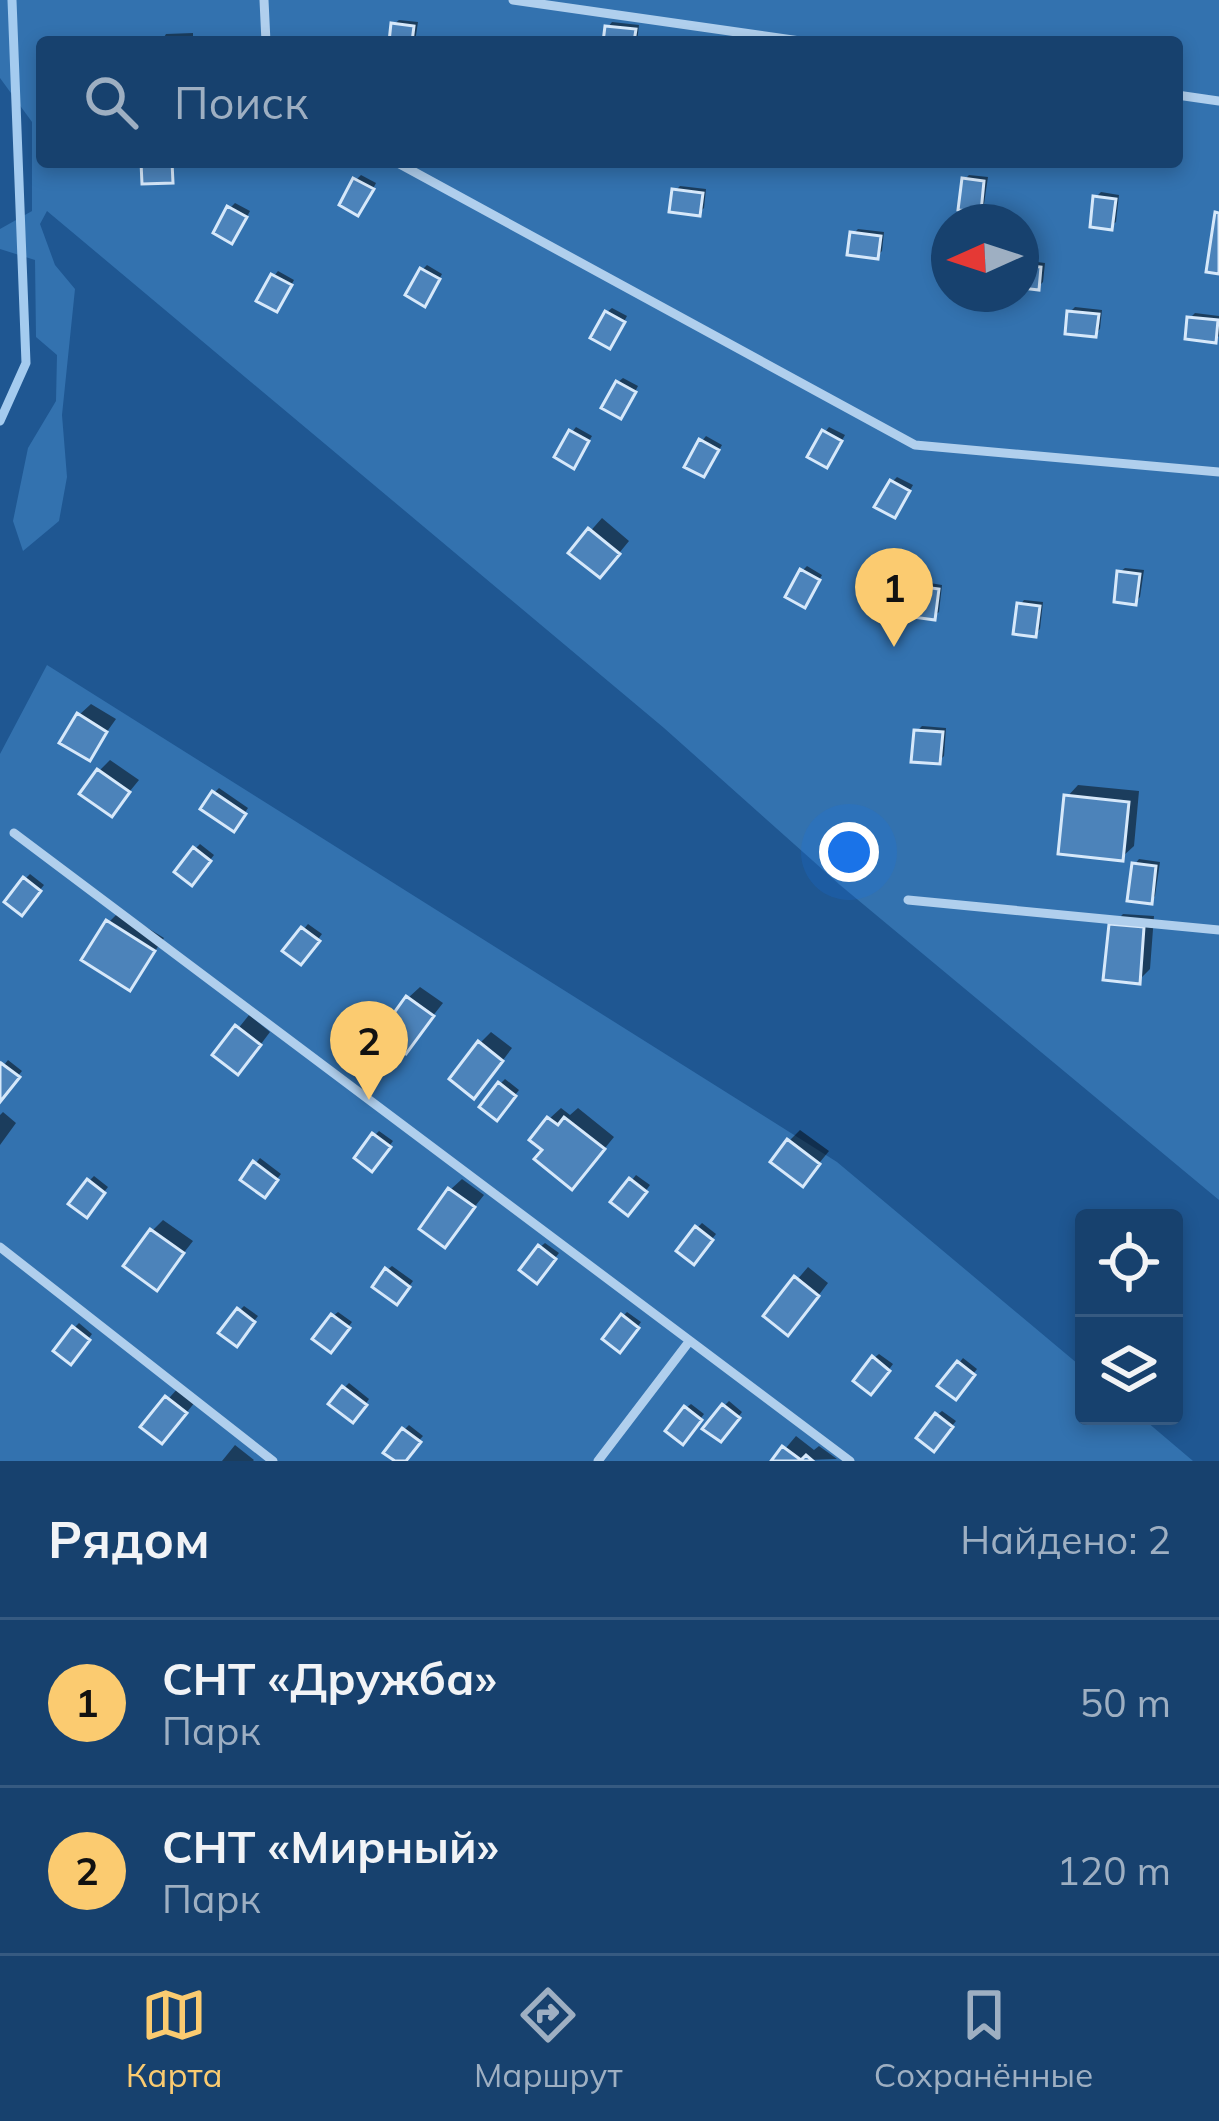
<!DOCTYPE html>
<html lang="ru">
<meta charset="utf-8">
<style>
:root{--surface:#17416e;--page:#204873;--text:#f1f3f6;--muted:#9eafc2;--line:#365a81;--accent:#fbcb70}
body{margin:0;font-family:Mulish,sans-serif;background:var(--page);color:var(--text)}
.controls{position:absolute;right:36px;bottom:36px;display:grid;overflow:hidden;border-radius:12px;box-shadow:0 6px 18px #0003}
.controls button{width:108px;height:108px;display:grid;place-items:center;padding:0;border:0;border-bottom:3px solid var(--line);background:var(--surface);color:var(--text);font:60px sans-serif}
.compass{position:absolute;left:931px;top:204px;width:108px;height:108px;border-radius:50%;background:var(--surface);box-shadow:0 6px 18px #0003;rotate:267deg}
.you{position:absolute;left:849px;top:852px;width:42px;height:42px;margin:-30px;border:9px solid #fff;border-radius:50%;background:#1a73e8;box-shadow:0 0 0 18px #1a73e833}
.badge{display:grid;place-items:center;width:78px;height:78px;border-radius:50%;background:var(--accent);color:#111;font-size:39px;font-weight:700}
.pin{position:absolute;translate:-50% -99px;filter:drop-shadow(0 3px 6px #0008)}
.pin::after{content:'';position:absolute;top:63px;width:42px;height:36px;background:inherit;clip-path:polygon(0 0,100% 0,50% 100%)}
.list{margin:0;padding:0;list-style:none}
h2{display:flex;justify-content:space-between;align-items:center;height:156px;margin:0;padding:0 48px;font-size:51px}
h2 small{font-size:39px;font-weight:400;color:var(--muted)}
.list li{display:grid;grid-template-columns:78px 1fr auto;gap:36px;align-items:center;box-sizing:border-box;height:168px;padding:0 48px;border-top:3px solid var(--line)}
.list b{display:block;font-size:45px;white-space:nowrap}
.list p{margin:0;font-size:39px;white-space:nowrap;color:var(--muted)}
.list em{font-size:39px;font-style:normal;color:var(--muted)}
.icon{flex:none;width:66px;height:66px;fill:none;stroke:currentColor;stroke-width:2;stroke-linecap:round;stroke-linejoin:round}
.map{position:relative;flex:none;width:1219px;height:1461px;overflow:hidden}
.search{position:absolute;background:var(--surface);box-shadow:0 6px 18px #0003;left:36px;right:36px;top:36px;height:132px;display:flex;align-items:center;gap:30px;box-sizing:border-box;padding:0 42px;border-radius:12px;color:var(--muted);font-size:45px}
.sheet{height:492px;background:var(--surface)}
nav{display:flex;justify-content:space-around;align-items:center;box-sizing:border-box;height:168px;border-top:3px solid var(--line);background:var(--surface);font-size:33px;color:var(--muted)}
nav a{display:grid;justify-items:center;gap:6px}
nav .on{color:var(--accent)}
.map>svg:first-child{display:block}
</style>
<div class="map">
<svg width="1219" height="1461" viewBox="0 0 1219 1461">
<rect width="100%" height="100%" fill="#1f5792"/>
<!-- green -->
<path fill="#3372af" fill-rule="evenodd" d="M0,0H1219V1200L840,885L664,728L47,211L40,224L55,265L75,289L62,415L67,477L59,521L23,551L13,521L28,448L56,401L57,355L36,337L35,260L0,249V229L32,211V122L0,78ZM42,42H1177V162H42ZM949,222H1021V294H949Z
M47,665L837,1162L1084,1369V1416H1140L1193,1461H0V754Z"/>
<!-- shadow -->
<path fill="#0007" d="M399,20L418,22L415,42H392L394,24Z
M612,22L639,25L637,42H606L608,27Z
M193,33V42H161L166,34Z
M361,175L376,183L363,208L356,180Z
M969,175L988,177L984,204L979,209L964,180Z
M680,186L706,189L704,208L699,213L675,191Z
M1101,192L1119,195L1116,222L1111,226L1096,197Z
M235,203L250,211L237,236L230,208Z
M858,229L884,232L882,251L877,256L853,234Z
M1021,260L1045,263L1043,282L1038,287L1021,285Z
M427,265L442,274L429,298L422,270Z
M278,271L294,280L281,304L274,276Z
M1075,307L1102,310L1100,329L1095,334L1070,312Z
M612,308L627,316L614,341L607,312Z
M1195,313L1219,316V336L1215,340L1190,318Z
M623,378L638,386L625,411L618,382Z
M576,427L592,436L578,460L572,432Z
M829,427L845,435L831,460L825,432Z
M706,436L722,445L708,469L702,441Z
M897,477L913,485L899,510L892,482Z
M602,518L629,541L611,563L572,552Z
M807,566L822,575L809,599L802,571Z
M1125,568L1144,570L1140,597L1135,602L1120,572Z
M924,582L942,585L939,612L934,616L919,587Z
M1024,600L1043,602L1040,629L1035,634L1020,605Z
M91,704L116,719L89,757L79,715Z
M922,726L946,728L944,756L939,761L917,731Z
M110,760L139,780L112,813L99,771Z
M1078,785L1139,791L1134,846L1122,857L1067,797Z
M219,788L248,808L238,823L214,793Z
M200,844L214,855L197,877L195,849Z
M1139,859L1160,862L1155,896L1150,901L1135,864Z
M30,874L44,885L26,907L25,879Z
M120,911L164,938L130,987L109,922Z
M1123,914L1154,916L1150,969L1138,981L1112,925Z
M308,924L322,934L305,957L286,951Z
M420,987L443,1003L406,1050L408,998Z
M249,1015L270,1032L249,1060L217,1055Z
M491,1032L512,1048L485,1084L480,1043Z
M8,1060L22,1071L0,1098V1070Z
M505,1079L519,1090L502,1112L500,1084Z
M561,1108L570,1115L578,1108L614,1137L583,1175L546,1149L549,1119Z
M3,1112L16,1123L0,1145V1115Z
M800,1130L829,1151L803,1183L789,1141Z
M379,1131L393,1141L376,1163L375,1135Z
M260,1158L281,1174L269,1189L256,1163Z
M636,1175L650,1185L633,1208L614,1202Z
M94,1176L108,1187L91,1209L89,1181Z
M462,1179L484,1195L445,1244L450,1190Z
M163,1220L193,1241L157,1287L152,1231Z
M702,1223L716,1234L699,1256L697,1228Z
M545,1243L559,1253L542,1275L540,1247Z
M392,1266L413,1281L401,1297L387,1270Z
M808,1267L828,1283L799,1321L767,1315Z
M244,1306L258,1316L241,1338L240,1310Z
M338,1312L352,1322L335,1344L333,1316Z
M627,1312L641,1322L625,1344L623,1316Z
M79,1323L92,1334L76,1356L74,1328Z
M879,1354L893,1364L876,1387L874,1358Z
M963,1358L977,1369L960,1391L959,1363Z
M349,1383L369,1399L358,1415L344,1388Z
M179,1387L196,1401L173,1429L144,1426Z
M729,1401L742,1412L725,1434L724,1406Z
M691,1404L704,1414L687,1437L686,1408Z
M942,1411L956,1421L938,1443L937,1415Z
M409,1425L423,1436L400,1461L404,1430Z
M796,1436L814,1450L819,1446L837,1459L775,1461Z
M235,1445L254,1460L253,1461H222Z"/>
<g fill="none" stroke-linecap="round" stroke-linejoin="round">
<!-- stream -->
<path stroke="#a4cbef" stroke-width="9" d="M0,421L26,363L12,0"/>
</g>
<!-- building -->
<path fill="#4c83ba" stroke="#d6e8fa" stroke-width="3" d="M391,23L414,26L412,42H389Z
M605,26L636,29L634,42H603Z
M141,162H172L173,183L142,184Z
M353,178L374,189L358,216L339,205Z
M962,178L984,181L981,212L958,210Z
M672,189L703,193L700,216L669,212Z
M1093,196L1116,199L1112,230L1090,227Z
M227,206L247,217L232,244L213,233Z
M1215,212L1219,213V274L1206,272Z
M850,232L881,236L878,259L847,255Z
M1021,265L1041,267L1039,290L1021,288Z
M420,268L440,279L425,307L405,295Z
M271,274L292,285L277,312L256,301Z
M605,311L625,322L610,349L590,338Z
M1067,311L1099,314L1096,337L1065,334Z
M1187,317L1218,320L1216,343L1185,339Z
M616,381L636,392L621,419L601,408Z
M569,430L589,441L574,469L554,457Z
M822,430L842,441L827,468L807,457Z
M699,439L719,450L704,477L684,467Z
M890,480L910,491L895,518L874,507Z
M588,528L620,554L600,578L568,553Z
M800,569L820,580L805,608L785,597Z
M1117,571L1140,574L1136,605L1114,602Z
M916,586L939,589L935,620L913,617Z
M1017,603L1040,606L1036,637L1013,634Z
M77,713L107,732L90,761L59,743Z
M914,730L943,732L940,764L911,762Z
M97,769L130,792L112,817L79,794Z
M212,791L246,814L234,832L200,809Z
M1064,795L1129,802L1123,861L1058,854Z
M193,847L211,861L192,886L174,872Z
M1132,863L1156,866L1152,904L1127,901Z
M23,877L41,891L22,916L4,902Z
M106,920L155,951L130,991L81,960Z
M1109,924L1144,927L1140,984L1103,980Z
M301,927L320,941L301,965L282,951Z
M406,996L434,1016L406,1054L379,1034Z
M235,1025L261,1045L238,1075L212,1055Z
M478,1041L503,1061L474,1099L449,1079Z
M1,1063L20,1077L0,1102V1065Z
M498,1082L516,1096L497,1121L479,1107Z
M547,1117L558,1125L564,1117L605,1149L572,1190L534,1159L542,1150L529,1140Z
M372,1133L391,1147L372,1172L354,1158Z
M787,1139L820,1164L803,1187L770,1162Z
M253,1161L278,1180L265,1198L240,1180Z
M629,1178L647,1192L628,1216L610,1202Z
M87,1179L105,1193L87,1218L68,1204Z
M448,1188L475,1207L445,1248L419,1229Z
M695,1226L713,1240L694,1265L676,1251Z
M150,1229L184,1253L157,1291L123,1266Z
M538,1245L556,1259L537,1284L519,1270Z
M385,1268L410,1287L397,1305L372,1287Z
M794,1276L819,1296L788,1336L763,1316Z
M237,1308L255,1322L237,1347L218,1333Z
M331,1314L350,1328L331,1353L312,1339Z
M621,1314L639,1328L620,1353L602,1339Z
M72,1326L90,1340L71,1365L53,1351Z
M872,1356L890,1371L871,1395L853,1381Z
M957,1361L975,1375L956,1400L937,1386Z
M342,1386L367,1405L353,1423L328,1404Z
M165,1396L187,1413L162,1444L140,1427Z
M722,1404L740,1418L721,1442L702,1429Z
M684,1406L702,1420L683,1445L665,1431Z
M935,1413L953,1427L934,1452L916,1438Z
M402,1428L421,1442L406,1461H395L383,1453Z
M782,1446L801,1460L806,1455L813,1461H771Z"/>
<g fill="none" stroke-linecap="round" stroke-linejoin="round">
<!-- lane -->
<path stroke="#b0cfed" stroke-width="9" d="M264,0L266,42
M513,0L807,42
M1177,95L1219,101
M396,162L915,445L1219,472
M14,833L850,1461
M908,900L1219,930
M0,1247L273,1461
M598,1461L688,1343"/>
</g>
</svg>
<div class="controls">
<button><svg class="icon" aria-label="locate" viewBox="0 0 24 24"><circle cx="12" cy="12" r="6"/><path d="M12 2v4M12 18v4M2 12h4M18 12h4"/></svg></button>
<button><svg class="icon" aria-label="layers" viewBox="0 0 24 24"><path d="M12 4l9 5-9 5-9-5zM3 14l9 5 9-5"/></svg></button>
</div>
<svg class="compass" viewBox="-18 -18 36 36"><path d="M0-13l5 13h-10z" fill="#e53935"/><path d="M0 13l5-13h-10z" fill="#9eafc2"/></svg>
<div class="you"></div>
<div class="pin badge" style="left:894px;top:647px">1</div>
<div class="pin badge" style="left:369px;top:1100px">2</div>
<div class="search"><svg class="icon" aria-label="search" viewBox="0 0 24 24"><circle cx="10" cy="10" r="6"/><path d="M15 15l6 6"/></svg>Поиск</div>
</div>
<section class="sheet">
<h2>Рядом<small>Найдено: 2</small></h2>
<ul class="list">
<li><span class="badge">1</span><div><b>СНТ «Дружба»</b><p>Парк</p></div><em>50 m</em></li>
<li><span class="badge">2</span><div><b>СНТ «Мирный»</b><p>Парк</p></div><em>120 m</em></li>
</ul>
</section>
<nav>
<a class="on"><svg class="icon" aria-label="map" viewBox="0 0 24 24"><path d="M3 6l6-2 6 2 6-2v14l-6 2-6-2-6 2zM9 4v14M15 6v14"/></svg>Карта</a>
<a><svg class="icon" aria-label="directions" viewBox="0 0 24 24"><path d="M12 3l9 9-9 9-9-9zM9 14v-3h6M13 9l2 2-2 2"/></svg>Маршрут</a>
<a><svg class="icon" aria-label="saved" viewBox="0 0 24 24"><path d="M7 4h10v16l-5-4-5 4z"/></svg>Сохранённые</a>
</nav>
